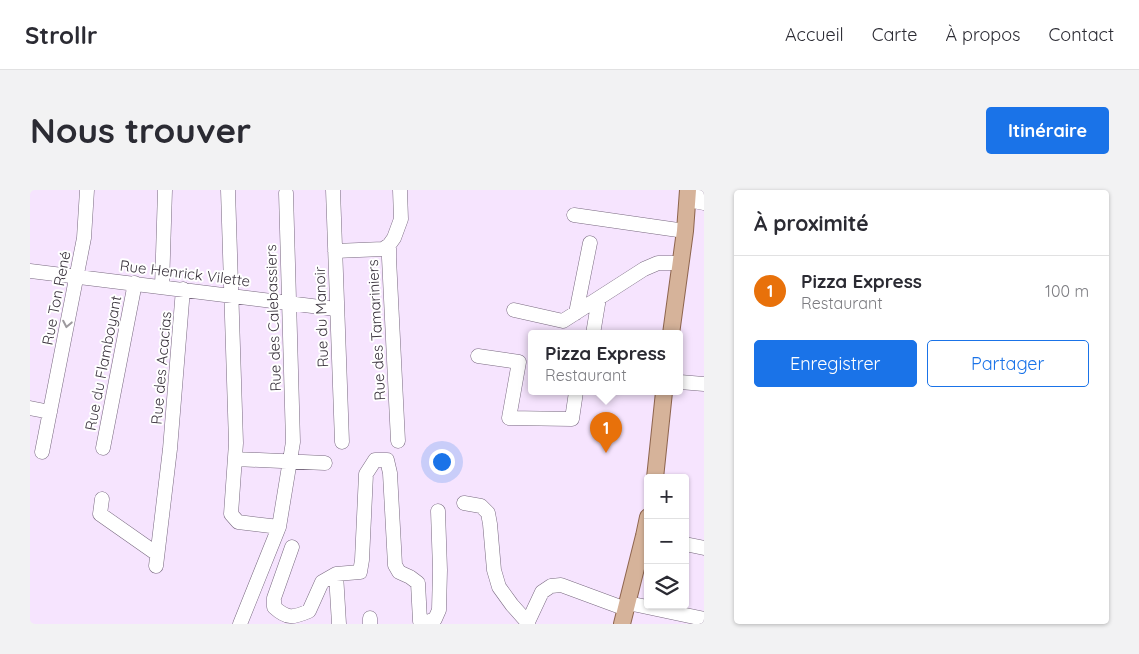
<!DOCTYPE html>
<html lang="fr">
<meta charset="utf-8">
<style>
:root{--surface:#fff;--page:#f2f2f3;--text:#2b2b33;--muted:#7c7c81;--line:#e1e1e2;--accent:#1a73e8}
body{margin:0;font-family:Quicksand,sans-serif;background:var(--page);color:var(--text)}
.controls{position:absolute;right:15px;bottom:15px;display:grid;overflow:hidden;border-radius:5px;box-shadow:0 1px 4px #0004}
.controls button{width:45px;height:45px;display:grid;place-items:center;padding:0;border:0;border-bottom:1px solid var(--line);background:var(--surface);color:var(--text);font:25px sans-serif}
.you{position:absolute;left:411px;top:271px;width:18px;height:18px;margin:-12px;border:4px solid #fff;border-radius:50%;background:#1a73e8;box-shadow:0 0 0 8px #1a73e833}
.badge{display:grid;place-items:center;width:32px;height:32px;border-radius:50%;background:var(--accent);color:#fff;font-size:16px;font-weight:700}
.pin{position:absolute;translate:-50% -41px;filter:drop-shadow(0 1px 2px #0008)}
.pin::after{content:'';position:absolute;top:26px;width:18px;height:15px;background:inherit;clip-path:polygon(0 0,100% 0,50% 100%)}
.popup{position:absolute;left:498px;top:140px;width:155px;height:65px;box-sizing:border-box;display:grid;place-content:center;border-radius:5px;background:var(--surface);filter:drop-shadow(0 1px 4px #0005);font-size:16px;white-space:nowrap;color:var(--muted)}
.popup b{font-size:19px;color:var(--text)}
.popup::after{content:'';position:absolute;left:50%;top:100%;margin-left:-10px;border:10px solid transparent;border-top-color:var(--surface)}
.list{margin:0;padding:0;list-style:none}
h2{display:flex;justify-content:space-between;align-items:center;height:65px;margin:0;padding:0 20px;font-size:21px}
h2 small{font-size:16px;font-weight:400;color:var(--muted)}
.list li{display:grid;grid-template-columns:32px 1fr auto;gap:15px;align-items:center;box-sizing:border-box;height:70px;padding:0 20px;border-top:1px solid var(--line)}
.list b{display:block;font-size:19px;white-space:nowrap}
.list p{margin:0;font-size:16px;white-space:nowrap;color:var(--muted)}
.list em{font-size:16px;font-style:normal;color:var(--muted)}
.actions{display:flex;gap:10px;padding:15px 20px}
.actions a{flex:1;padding:11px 0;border:1px solid var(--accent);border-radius:5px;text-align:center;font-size:18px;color:var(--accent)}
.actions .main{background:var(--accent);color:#fff}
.icon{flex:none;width:28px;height:28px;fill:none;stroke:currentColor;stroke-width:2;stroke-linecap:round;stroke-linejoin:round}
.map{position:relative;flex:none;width:674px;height:434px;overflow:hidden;border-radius:5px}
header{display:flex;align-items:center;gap:30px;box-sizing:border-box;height:70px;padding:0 25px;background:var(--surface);border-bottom:1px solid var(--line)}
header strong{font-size:24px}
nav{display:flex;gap:28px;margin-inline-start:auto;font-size:18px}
.intro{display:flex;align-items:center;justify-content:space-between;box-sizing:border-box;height:120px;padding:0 30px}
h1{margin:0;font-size:35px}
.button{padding:12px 22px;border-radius:5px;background:var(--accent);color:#fff;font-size:18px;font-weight:700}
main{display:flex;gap:30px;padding:0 30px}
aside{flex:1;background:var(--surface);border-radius:5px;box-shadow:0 1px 4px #0004}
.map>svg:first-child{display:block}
</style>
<header>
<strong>Strollr</strong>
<nav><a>Accueil</a><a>Carte</a><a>À propos</a><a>Contact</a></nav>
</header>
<div class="intro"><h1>Nous trouver</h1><a class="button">Itinéraire</a></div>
<main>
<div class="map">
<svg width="674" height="434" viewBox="0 0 674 434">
<rect width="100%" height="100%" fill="#f6e4fe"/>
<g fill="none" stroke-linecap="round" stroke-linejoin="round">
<!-- minor casing -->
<g stroke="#796a80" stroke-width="15">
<path id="minor" d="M198,0L206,253L201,324L208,332L249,337
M303,0L312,252
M659,0L674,3
M658,10L674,13
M544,25L655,41
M305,61L353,59L359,55
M0,81L306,119
M132,97L135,0
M484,120L533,131L614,79L628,73H650
M546,123L560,53
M563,144L569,108
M448,166L489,172L479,228L542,229L546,202
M650,192L674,194
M0,218L20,222
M368,251L359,68V55L364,48L371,29L370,0
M73,258L105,93
M12,262L54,48L57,0
M205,269L295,273
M72,309L70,324L127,364
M434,313L451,316L458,323L460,334L464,380L469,397L482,415L498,433
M655,354L674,358
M262,357L244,408V417C257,429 263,428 279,421L292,392L306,384
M126,376L140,259L153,99
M598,413L674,429
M340,428V434
M210,434L249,337L263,252L256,3
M309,434L306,384L330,382L332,370L336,284L345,270H357L360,283L365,375L369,382L380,387L388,393L390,431L397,432L405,429L409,420L410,380L408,321
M497,434L512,402L521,396L531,395L596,419"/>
</g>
<!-- major casing -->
<g stroke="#8e654e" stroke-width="18">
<path id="major" d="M641,144L655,41L658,0
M625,288L634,202
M592,434L614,346L618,327"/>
</g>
<!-- minor -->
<use href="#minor" stroke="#fff" stroke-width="14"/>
<!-- major -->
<use href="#major" stroke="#d6b39a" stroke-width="16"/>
</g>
<!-- one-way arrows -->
<defs><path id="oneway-chevron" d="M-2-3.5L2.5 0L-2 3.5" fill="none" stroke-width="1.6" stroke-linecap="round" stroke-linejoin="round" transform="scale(1.25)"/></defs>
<use stroke="#9d9a9e" href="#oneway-chevron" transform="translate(37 134) rotate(101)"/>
<g text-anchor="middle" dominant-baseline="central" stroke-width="4" stroke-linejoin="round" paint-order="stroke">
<!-- street labels -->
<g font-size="15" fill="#3b343e" stroke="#fff">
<text transform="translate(155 83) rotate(7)">Rue Henrick Vilette</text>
<text transform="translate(26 108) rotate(-79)">Rue Ton René</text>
<text transform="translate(291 127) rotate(-92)">Rue du Manoir</text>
<text transform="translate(243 128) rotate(-92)">Rue des Calebassiers</text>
<text transform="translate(346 140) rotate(-93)">Rue des Tamariniers</text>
<text transform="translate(73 173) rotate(-79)">Rue du Flamboyant</text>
<text transform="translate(131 178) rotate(-85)">Rue des Acacias</text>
</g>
</g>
</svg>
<div class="controls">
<button>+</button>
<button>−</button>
<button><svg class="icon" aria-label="layers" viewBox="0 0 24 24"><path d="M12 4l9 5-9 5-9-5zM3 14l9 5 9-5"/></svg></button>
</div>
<div class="you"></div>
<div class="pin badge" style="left:576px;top:263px;background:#e8710a">1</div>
<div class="popup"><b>Pizza Express</b>Restaurant</div>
</div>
<aside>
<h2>À proximité<small></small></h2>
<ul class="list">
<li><span class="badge" style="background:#e8710a">1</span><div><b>Pizza Express</b><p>Restaurant</p></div><em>100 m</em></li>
</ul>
<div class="actions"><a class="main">Enregistrer</a><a>Partager</a></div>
</aside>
</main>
